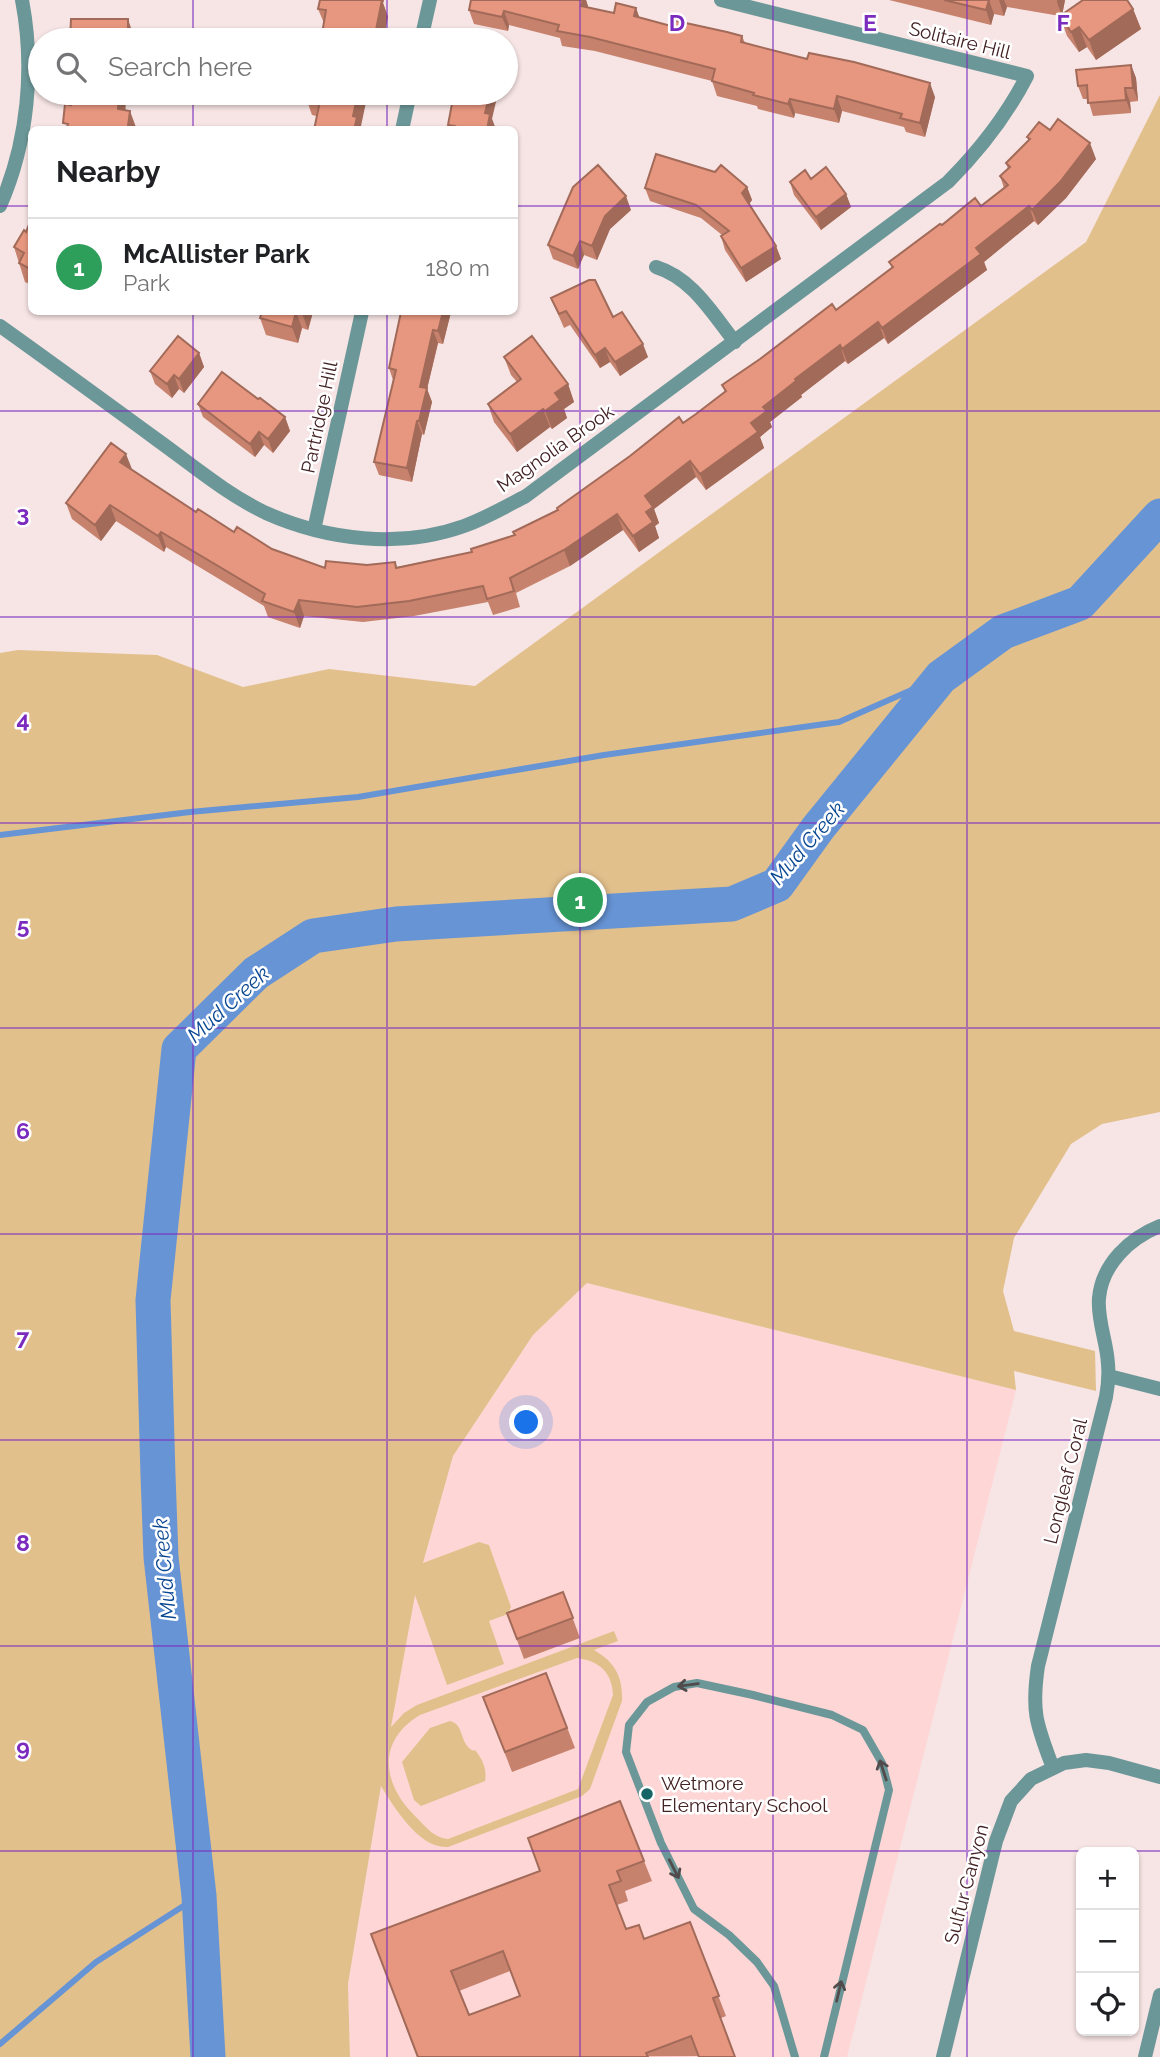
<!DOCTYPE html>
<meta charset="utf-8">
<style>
:root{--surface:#fff;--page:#f6f6f6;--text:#202124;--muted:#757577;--line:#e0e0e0;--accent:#111827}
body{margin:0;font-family:Raleway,sans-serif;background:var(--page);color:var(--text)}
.controls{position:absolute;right:21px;bottom:21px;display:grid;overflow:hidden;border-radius:10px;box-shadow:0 2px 5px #0004}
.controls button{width:63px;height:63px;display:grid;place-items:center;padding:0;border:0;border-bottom:2px solid var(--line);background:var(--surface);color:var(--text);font:35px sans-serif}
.you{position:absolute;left:527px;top:1423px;width:24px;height:24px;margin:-18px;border:5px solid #fff;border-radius:50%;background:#1a73e8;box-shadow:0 0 0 10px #1a73e833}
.badge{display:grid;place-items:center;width:46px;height:46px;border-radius:50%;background:var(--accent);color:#fff;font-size:23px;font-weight:700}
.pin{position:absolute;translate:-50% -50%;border:4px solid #fff;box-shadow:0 2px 7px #0006}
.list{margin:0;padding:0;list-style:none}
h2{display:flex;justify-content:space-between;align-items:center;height:91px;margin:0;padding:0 28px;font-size:30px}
h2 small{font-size:23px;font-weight:400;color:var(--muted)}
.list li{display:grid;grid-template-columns:46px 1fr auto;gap:21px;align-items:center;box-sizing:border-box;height:98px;padding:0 28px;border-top:2px solid var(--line)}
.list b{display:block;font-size:26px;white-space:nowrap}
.list p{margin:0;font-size:23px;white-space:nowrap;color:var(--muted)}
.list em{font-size:23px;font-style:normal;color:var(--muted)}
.icon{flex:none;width:38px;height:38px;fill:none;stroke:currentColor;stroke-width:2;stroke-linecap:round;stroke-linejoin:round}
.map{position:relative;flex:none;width:1160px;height:2057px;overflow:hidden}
.search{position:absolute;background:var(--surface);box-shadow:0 2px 5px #0004;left:28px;top:28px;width:490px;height:77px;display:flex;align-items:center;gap:18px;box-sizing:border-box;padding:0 24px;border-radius:38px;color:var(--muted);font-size:26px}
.panel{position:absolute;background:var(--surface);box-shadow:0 2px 5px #0004;left:28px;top:126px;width:490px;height:189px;border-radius:10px}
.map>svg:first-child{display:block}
</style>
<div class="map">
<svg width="1160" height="2057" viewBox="0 0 1160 2057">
<rect width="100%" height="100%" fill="#f7e4e4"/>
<!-- built -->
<path fill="#fed6d6" d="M587,1283L1016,1390L847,2057H350L348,1984L412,1603L453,1456L533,1335Z"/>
<!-- green -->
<path fill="#e2c08c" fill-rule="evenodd" d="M1160,95V1112L1102,1124L1071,1144L1014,1238L1003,1291L1014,1331L1095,1351L1096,1391L1014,1371L1016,1390L587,1283L533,1335L453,1456L423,1563L479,1542L489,1545L511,1607L508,1614L489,1621L504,1664L447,1685L415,1595L391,1727L404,1713L417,1705L614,1631L618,1641L594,1650C615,1662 623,1677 622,1701L590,1789L582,1796L448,1847C419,1849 394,1807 381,1786L348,1984L350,2057H0V653L18,650L157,655L243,687L329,669L475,686L1086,242ZM577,1658C599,1661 612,1672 613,1695L578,1789L448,1839C434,1838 426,1827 417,1818C383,1786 375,1742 420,1715Z
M450,1721C463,1724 460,1739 469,1748C476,1754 473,1746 478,1754C484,1762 487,1773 485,1781L421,1806L414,1800L402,1762L430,1728Z"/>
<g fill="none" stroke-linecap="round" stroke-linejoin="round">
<!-- stream -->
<path stroke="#6794d5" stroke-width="6" d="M0,835L190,812L358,797L604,755L839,722L941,677
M0,2044L96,1962L199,1896"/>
<!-- river -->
<path stroke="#6794d5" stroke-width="35" d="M208,2057L199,1896L161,1557L158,1475L153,1300L179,1049L256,973L313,936L396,924L732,904L777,885L818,828L941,677L1003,632L1080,603L1160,516"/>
<!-- lane -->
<path stroke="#6c9798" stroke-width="8" d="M795,2057L774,1986L757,1962L729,1935L694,1909L661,1843L626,1752L629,1725L647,1702L674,1687L697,1683L753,1695L832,1715L863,1730L882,1763L889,1790L824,2057"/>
<!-- street -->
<path stroke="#6c9798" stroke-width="14" d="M421,40L430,0
M402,130L410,93
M0,206C28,142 35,68 22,0
M656,267C692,278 712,313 735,342
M0,326C52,363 104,401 156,439C191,464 226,494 266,513C327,540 400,549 464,526C486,518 505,507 526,496L948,182C980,150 1006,117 1027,76L721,0
M314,530L362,312
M1109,1376L1160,1389
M1053,1768C1037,1725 1031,1713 1038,1666L1106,1397C1108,1386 1109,1375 1108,1364C1107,1342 1097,1320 1099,1298C1102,1264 1130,1238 1160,1226
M943,2057L996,1841L1011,1801L1031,1779L1064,1763L1086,1760L1109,1763L1160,1777
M1145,2057L1160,1995"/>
</g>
<!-- wall -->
<path fill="#c7826d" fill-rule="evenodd" d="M320,0H384L383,3L388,17L324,23L318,9Z
M471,0H586L588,7L614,13L636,8L639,17L671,26L742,36L745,43L935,97L925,137L906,132L904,127L842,111L839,123L795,113L794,118L758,109L757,106L717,96L712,81L595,51L562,46L560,38L509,25L508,31L474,24L469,10Z
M889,0H1065L1062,15L1133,9L1141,29L1096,60L1087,47L1079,52L1067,36L1060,16L1007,7L1004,16L994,14L991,25Z
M1131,65L1136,78L1138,101L1130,102L1131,113L1093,116L1088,99H1083L1078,86Z
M307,93L361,126L312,115L306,98Z
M492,119L495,127L494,130H449L448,125Z
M1050,130L1096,159L1066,198L1038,225L1034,221L984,262L987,270L888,344L884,338L848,364L845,361L801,395L802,397L770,422L772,427L760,437L764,448L706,490L696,477L654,509L659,523L655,526L659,538L639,552L623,530L570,566L516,593L520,607L493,615L488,602L414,616L363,622L304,616L300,628L268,617L264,606L166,547L164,552L116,521L101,541L72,519L66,503L132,469L196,512L234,532L272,549L325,568L367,565L395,562L397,567L472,552L515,535L557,510L696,414L725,392L722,385L836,310L892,268L889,262L942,225L981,206L1004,188L1000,176L1008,169L1006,163L1029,141L1027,137Z
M811,179L846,194L851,207L821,230L794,195L790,182Z
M747,187L752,200L749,204L776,246L781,259L746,282L725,250L721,236L722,235L701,218L650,201L645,188Z
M631,210L610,229L597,260L584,255L578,269L553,259L548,245Z
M32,217V285L25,282L14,247L26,232Z
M551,298L613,317L648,357L620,376L610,362L600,368L570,325L564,328Z
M262,312H313L308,330L302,328L298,343L266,335L260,318Z
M451,312L443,344L438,343L427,389L432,402L424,435L422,434L412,482L379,475L374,462L393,380L389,368Z
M199,353L204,367L184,393L179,389L172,398L155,384L150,371Z
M504,357L568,384L574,402L564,409L567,418L552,429L550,427L517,452L494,422L488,404L517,382L511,375Z
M258,399L285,417L290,431L273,453L264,445L255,457L203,417L198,404Z
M563,1592L580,1638L524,1659L507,1613Z
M546,1673L575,1748L512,1772L483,1697Z
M644,1861L652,1881L625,1891L628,1901L617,1905L626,1929L644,1939L690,1922L726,2016L721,2018L698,2056L417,2057L371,1934ZM510,1971L520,1996L469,2015L459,1991Z"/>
<!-- shaded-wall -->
<path fill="#a26a59" d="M375,0H384L383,3L388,17L384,40H374Z
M583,0H586L589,9L581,6Z
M989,0L994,14L991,25L986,10Z
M999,0H1004L1007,7L1004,16Z
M1057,0H1065L1062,16L1057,2Z
M636,8L641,22L634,16Z
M1133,9L1141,29L1096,60L1089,40Z
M504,11L509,25L508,31L502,17Z
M128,19L134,37V40H128Z
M1079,27L1087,47L1079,52L1071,32Z
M1131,65L1136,78L1138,101L1133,88Z
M930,83L935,97L925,137L920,123Z
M1125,88L1130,102L1131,113L1126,100Z
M119,93H126L125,128L118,109Z
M358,93H368L361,126L362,130H354L353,116Z
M490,93H498L492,119L495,127L494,130H487L485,113Z
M837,96L842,111L839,123L834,109Z
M790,99L795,113L794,118L788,104Z
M130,111L137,130H130L128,126Z
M1090,143L1096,159L1066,198L1038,225L1032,210Z
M747,187L752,200L747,207L742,193Z
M846,194L851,207L821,230L816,217Z
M626,196L631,210L610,229L597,260L592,246L605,216Z
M1029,206L1034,221L984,262L987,270L888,344L882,328L976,248Z
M580,241L584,255L578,269L573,256Z
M776,246L781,259L746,282L741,268Z
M296,312L302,328L298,343L292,327Z
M303,312H313L308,330L302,313Z
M443,312H451L443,344L438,331Z
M878,322L884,338L848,364L842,349Z
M433,330L438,343L427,389L432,402L424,435L419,421L420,387Z
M643,344L648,357L620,376L615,362Z
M840,345L845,361L801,395L802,397L770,422L772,427L760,437L764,448L706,490L700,474L751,423L763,407L795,379Z
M605,348L610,362L600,368L595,355Z
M199,353L204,367L184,393L179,379Z
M174,375L179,389L172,398L167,384Z
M568,384L574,402L564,409L567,418L552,429L545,411L555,393Z
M543,409L550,427L517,452L510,434Z
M285,417L290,431L273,453L268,439Z
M417,421L422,434L412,482L407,468Z
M259,432L264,445L255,457L250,444Z
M126,454L132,469L120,462Z
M690,461L696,477L654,509L659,523L655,526L659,538L639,552L633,536L646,512L645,496Z
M110,505L116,521L101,541L95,525Z
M617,514L623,530L570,566L564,550Z
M161,532L166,547L164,552L158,536Z
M299,600L304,616L300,628L294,612Z"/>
<!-- building -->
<path fill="#e7977f" stroke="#a26a59" stroke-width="2" fill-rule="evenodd" d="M320,0H382L374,40H321L326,10L318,9Z
M471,0H583L581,6L614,13L616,3L636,8L634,16L671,26L672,20L727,32L742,36L741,42L807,59L809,53L854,62L930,83L920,123L900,118L902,114L837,96L834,109L790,99L788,104L753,95L754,93L712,81L715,69L590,37L557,31L559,25L504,11L502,17L469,10Z
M944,0H989L986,10Z
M1083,0H1127L1133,9L1089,40L1079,27L1071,32L1060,16Z
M71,19H128V40H70Z
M1131,65L1133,88H1125L1126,100L1088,103L1087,85L1078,86L1076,70Z
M72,93H119L118,109L130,111L128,126L133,127V130H66L68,124L63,123L65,104L71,105Z
M307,93H358L353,116L357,117L354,130H314L320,101L306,98Z
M454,93H490L485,113L490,114L487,130H454L455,126L448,125Z
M1058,119L1090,143L1060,182L1032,210L1029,206L976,248L981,254L882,328L878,322L842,349L840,345L795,379L796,381L763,407L767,411L751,423L758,432L700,474L690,461L645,496L653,507L646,512L653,522L633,536L617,514L564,550L510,578L514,591L487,599L483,586L409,601L357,607L299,600L294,612L262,601L265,594L161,532L158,536L110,505L95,525L66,503L111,443L126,454L120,462L196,512L198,509L234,532L237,527L272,549L325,568L326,561L367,565L395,562L396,568L472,552L471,549L515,535L513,532L558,510L557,508L630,456L679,417L683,423L696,414L726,391L722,385L760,359L832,304L836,310L893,267L889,262L940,224L942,225L975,198L981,206L1008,185L1000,176L1010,167L1006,163L1030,139L1027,137L1039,122L1050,130Z
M656,154L715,172L721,165L747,187L742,193L776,246L741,268L721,236L729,231L696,205L645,188Z
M598,165L626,196L605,216L592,246L580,241L573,256L548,245L573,187Z
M826,167L846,194L816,217L790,182L805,170L811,179Z
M32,217V270L19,263L24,253L14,247L24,230L26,232Z
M589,280H595L613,317L622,312L643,344L615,362L605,348L595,355L566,311L559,314L551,298Z
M262,312H296L292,327L260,318Z
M401,312H443L438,331L433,330L420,387L427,388L419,421H417L407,468L374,462L396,370L389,368Z
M178,336L199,353L179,379L174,375L167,384L150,371Z
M532,336L568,384L555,393L560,400L545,411L543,409L510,434L488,404L521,379L504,357Z
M222,372L258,399L260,398L285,417L268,439L259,432L250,444L198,404Z
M563,1592L573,1618L517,1639L507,1613Z
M546,1673L567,1728L505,1752L483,1697Z
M620,1801L644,1861L617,1871L621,1881L609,1885L626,1929L639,1925L644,1939L690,1922L719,1996L713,1998L735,2057H699L691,2036L646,2053L648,2057H418L371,1934L540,1871L528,1838ZM503,1951L520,1996L469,2015L451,1971Z"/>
<!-- one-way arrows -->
<defs><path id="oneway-shaft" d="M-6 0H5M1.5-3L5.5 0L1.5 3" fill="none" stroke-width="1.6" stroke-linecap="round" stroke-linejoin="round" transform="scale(1.75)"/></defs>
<g stroke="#514b4c">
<use href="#oneway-shaft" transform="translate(688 1685) rotate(172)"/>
<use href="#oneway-shaft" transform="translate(883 1770) rotate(-108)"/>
<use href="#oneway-shaft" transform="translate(674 1869) rotate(63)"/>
<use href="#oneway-shaft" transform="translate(839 1991) rotate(-77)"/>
</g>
<!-- grid -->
<path fill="none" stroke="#7b2cbf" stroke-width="2" stroke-opacity="0.55" d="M193,0V40M387,0V40M580,0V2057M773,0V2057M967,0V2057M193,93V130M387,93V130M0,206H32M514,206H1160M193,312V2057M387,312V2057M0,411H1160M0,617H1160M0,823H1160M0,1028H1160M0,1234H1160M0,1440H1160M0,1646H1160M0,1851H1160"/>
<!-- markers -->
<circle fill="#156466" stroke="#fff" stroke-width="2.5" cx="647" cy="1794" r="7"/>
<g text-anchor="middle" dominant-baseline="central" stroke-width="5" stroke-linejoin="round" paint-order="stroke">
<!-- street labels -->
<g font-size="19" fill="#432223" stroke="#fff">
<text transform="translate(960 40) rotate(14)">Solitaire Hill</text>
<text transform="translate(319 417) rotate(-78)">Partridge Hill</text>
<text transform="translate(555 448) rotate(-35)">Magnolia Brook</text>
<text transform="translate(1065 1481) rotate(-76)">Longleaf Coral</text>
<text transform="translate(966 1884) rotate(-75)">Sulfur Canyon</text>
</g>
<!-- poi labels -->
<g font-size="19" fill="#432223" stroke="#fff" text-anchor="start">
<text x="661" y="1783">Wetmore<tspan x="661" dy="22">Elementary School</tspan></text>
</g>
<!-- water labels -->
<g font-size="21" font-style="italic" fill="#094793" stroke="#fff">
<text transform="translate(807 843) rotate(-49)">Mud Creek</text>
<text transform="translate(228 1004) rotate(-42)">Mud Creek</text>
<text transform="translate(164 1569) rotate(-95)">Mud Creek</text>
</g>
</g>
<g font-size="23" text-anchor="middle" font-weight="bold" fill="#7b2cbf" stroke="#fff" stroke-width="5" stroke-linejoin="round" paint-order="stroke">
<text x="677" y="31">D</text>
<text x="870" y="31">E</text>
<text x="1063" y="31">F</text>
<text x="23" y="522">3</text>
<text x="23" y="728">4</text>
<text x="23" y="934">5</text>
<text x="23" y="1139">6</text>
<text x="23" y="1345">7</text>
<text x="23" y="1551">8</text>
<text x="23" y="1756">9</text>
</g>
</svg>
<div class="controls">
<button>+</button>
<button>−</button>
<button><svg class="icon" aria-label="locate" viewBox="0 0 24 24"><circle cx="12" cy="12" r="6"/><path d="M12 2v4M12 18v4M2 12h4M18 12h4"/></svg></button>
</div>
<div class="you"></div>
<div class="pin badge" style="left:580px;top:900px;background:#2e9e5b">1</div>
<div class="search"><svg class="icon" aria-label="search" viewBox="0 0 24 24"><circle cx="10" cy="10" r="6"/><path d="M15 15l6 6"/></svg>Search here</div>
<section class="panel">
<h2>Nearby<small></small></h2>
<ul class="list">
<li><span class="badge" style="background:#2e9e5b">1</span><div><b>McAllister Park</b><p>Park</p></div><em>180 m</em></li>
</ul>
</section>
</div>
